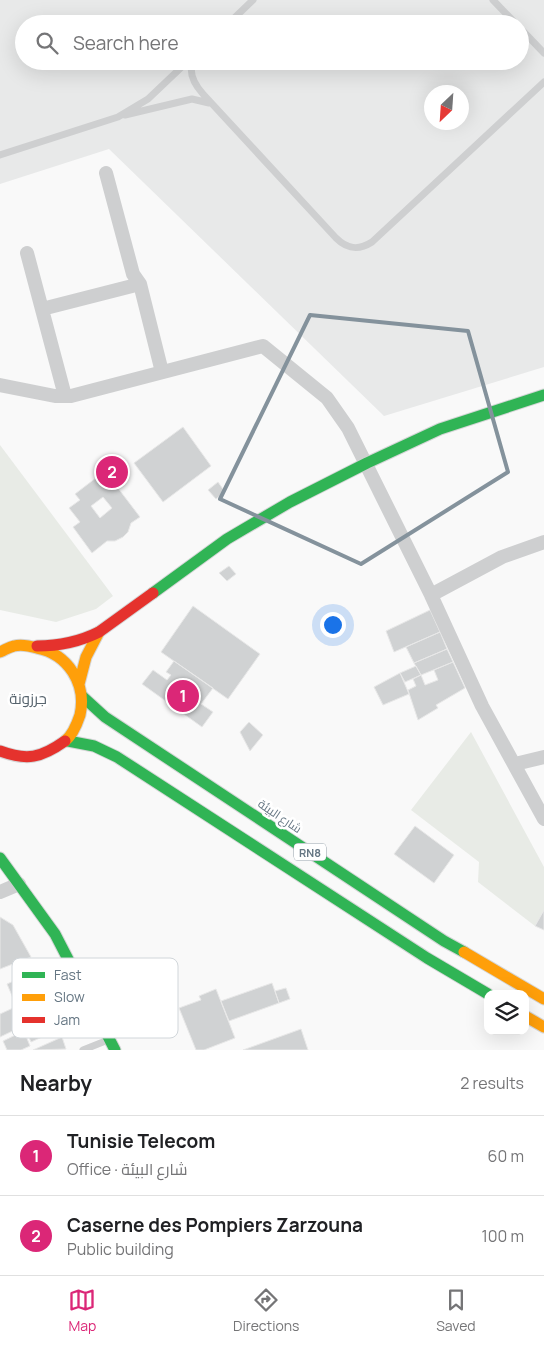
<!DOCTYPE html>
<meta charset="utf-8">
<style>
:root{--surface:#fff;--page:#f2f2f2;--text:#202124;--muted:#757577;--line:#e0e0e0;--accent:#db2777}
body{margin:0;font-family:Manrope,Cairo,sans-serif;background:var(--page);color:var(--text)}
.controls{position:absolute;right:15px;bottom:15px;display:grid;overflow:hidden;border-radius:10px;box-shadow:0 5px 20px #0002}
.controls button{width:45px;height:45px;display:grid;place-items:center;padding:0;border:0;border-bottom:1px solid var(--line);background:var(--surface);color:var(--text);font:25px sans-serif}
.compass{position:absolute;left:424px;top:85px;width:45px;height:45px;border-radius:50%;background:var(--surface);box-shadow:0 5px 20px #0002;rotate:205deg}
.you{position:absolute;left:332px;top:624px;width:18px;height:18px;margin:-12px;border:4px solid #fff;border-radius:50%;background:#1a73e8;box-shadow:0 0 0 8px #1a73e833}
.badge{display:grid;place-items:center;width:32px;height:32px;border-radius:50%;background:var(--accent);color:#fff;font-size:16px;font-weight:700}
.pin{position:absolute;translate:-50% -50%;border:2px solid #fff;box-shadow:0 1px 5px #0006}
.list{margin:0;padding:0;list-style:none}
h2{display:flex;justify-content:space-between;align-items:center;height:65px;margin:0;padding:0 20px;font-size:21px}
h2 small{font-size:16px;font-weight:400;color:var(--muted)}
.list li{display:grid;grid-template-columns:32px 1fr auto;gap:15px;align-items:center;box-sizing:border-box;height:80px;padding:0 20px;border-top:1px solid var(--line)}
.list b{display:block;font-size:19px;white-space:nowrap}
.list p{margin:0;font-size:16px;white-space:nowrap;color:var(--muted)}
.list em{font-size:16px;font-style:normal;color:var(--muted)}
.icon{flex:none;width:28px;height:28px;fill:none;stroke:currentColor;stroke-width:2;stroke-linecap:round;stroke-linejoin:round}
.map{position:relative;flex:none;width:544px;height:1050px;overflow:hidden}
.search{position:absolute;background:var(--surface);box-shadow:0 5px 20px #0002;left:15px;right:15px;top:15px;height:55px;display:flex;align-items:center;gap:12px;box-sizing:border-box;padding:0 18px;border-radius:28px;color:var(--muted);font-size:19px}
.sheet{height:225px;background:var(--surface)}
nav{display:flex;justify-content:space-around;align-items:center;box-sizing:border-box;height:70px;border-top:1px solid var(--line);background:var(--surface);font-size:14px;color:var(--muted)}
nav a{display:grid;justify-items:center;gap:2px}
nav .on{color:var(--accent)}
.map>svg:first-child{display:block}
</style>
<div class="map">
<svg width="544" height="1050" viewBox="0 0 544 1050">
<rect width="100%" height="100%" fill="#f9f9f9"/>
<!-- built -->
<path fill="#e8e9e9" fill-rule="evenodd" d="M0,0H544V367L384,416L109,149L0,184ZM24,24H520V61H24ZM432,92H462V122H432Z"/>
<!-- green -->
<path fill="#e8ebe6" d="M0,445L113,596L96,609L56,622L0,610Z
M471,732L544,867V910L535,926L478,882L479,862L411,810Z"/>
<!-- building -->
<path fill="#d0d2d3" stroke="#e8e8e8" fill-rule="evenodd" d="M183,427L211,466L163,502L134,463Z
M105,471L140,517L131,523L128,532L123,537L115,541H107L92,553L73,527L80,522L69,508L80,500L75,494ZM103,497L112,508L100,518L91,506Z
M218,482L225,492L216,499L208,490Z
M229,566L236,574L227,581L219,573Z
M193,606L260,654L228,699L161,652Z
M430,610L440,632L394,652L386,631Z
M440,632L447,649L414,663L406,647Z
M447,649L453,662L421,675L414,663Z
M174,661L213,688L201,704L213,712L202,727L142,684L153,670L167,680L171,675L166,672Z
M453,662L465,688L436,705L438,708L418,720L408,690L416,686L413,679L421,675L425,685L438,680L434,670Z
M416,666L421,675L405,682L400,673Z
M400,673L409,694L383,705L374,687Z
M249,722L263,735L250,751L240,732Z
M415,826L454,855L434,883L394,854Z
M544,910V930L535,926Z
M0,917L13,925L31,957L0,969Z
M32,973L39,987L13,998L7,984Z
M272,983L279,1003L229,1021L221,1001Z
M286,988L290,999L279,1003L275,991Z
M216,989L235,1038L204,1050H196L179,1008L201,1000L199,996Z
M48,1002L58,1024L51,1027L53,1032L31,1042L19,1015Z
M13,1008L21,1027L0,1037V1014Z
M301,1029L308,1050H243Z
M24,1031L30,1046L21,1050H7L3,1041Z
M62,1037L66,1049L33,1050Z"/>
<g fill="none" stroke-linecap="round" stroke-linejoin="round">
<!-- fast casing -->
<g stroke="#d5d6d7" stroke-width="13">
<path id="fast" d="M153,593L227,539L290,502L367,463L440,429L544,395
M82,696L105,717L444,941L464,952
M68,741L94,746L117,757L427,958L488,994
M0,858L55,934L115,1050"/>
</g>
<!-- slow casing -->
<g stroke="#d5d6d7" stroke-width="13">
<path id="slow" d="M0,652C5,650 9,647 14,646C22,644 30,646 37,648C68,654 87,684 80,715C77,724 73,735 65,741
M79,684L86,657L99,632
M464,952L544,999
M525,1016L544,1027"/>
</g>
<!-- jam casing -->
<g stroke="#d5d6d7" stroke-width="13">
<path id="jam" d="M37,646C60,646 79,642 99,632L153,593
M0,751C27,761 41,758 65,741"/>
</g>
<!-- lane -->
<path stroke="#cecfd0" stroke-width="7" d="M493,0L516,24
M228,24L253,0
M520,28L544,53
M193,61C188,73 195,85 203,94L336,238C347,249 358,251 372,242L544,82
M125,115L192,99L209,103
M0,155L118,117L148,99L188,61
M83,1050L108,1040"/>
<!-- street -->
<path stroke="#cecfd0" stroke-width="14" d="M106,173L133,274L140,284L162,372
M27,253L65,396
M42,309L140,284
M0,385L55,396H71L263,346L327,398L348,428L431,595L482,706L544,819
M431,595L502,557L544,542
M515,764L544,757
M0,892L19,884"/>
<!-- fast -->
<use href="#fast" stroke="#30b455" stroke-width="11"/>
<!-- slow -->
<use href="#slow" stroke="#ff9f0a" stroke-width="11"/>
<!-- jam -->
<use href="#jam" stroke="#e5322d" stroke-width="11"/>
</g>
<!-- marked area -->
<path fill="none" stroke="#84929c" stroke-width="4" stroke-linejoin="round" d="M310,315L468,331L508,472L361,564L220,499Z"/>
<g text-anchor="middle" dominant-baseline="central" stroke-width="5" stroke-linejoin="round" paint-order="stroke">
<!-- shield labels -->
<rect fill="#fff" stroke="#939fa8" stroke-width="1" x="294" y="843.5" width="32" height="17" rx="4"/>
<g font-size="11" font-weight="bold" fill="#657683">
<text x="310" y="852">RN8</text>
</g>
<!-- street labels -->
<g font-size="12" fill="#657683" stroke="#fff">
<text transform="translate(280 816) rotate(34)">شارع البيئة</text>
</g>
<!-- quarter labels -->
<g font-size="15" fill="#57646e" stroke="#fff">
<text x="28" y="698">جرزونة</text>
</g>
</g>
<!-- legend -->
<rect x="12" y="958" width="166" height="80" rx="8" fill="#fff" stroke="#d1d6da" stroke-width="1"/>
<rect x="22" y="972" width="23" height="6" fill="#30b455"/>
<rect x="22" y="994" width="23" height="7" fill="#ff9f0a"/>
<rect x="22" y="1017" width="23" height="6" fill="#e5322d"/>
<g font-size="14" fill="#657683">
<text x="54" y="980">Fast</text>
<text x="54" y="1002">Slow</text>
<text x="54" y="1025">Jam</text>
</g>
</svg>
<div class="controls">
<button><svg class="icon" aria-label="layers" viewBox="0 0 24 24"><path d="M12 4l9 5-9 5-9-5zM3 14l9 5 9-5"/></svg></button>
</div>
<svg class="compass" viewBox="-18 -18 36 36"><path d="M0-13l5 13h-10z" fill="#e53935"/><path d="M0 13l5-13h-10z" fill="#757577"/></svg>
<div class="you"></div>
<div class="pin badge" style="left:183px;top:696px">1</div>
<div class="pin badge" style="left:112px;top:472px">2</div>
<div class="search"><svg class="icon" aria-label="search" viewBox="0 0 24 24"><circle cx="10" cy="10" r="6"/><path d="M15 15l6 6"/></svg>Search here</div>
</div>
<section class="sheet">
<h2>Nearby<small>2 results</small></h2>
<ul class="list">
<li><span class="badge">1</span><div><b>Tunisie Telecom</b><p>Office · شارع البيئة</p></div><em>60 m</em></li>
<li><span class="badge">2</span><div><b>Caserne des Pompiers Zarzouna</b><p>Public building</p></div><em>100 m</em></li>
</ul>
</section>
<nav>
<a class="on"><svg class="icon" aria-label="map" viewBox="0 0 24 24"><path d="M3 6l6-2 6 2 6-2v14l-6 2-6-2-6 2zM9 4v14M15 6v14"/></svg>Map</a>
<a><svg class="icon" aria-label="directions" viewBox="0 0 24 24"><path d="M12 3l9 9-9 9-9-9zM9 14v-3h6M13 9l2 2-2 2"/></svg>Directions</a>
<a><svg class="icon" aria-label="saved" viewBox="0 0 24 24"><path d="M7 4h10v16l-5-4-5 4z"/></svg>Saved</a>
</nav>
